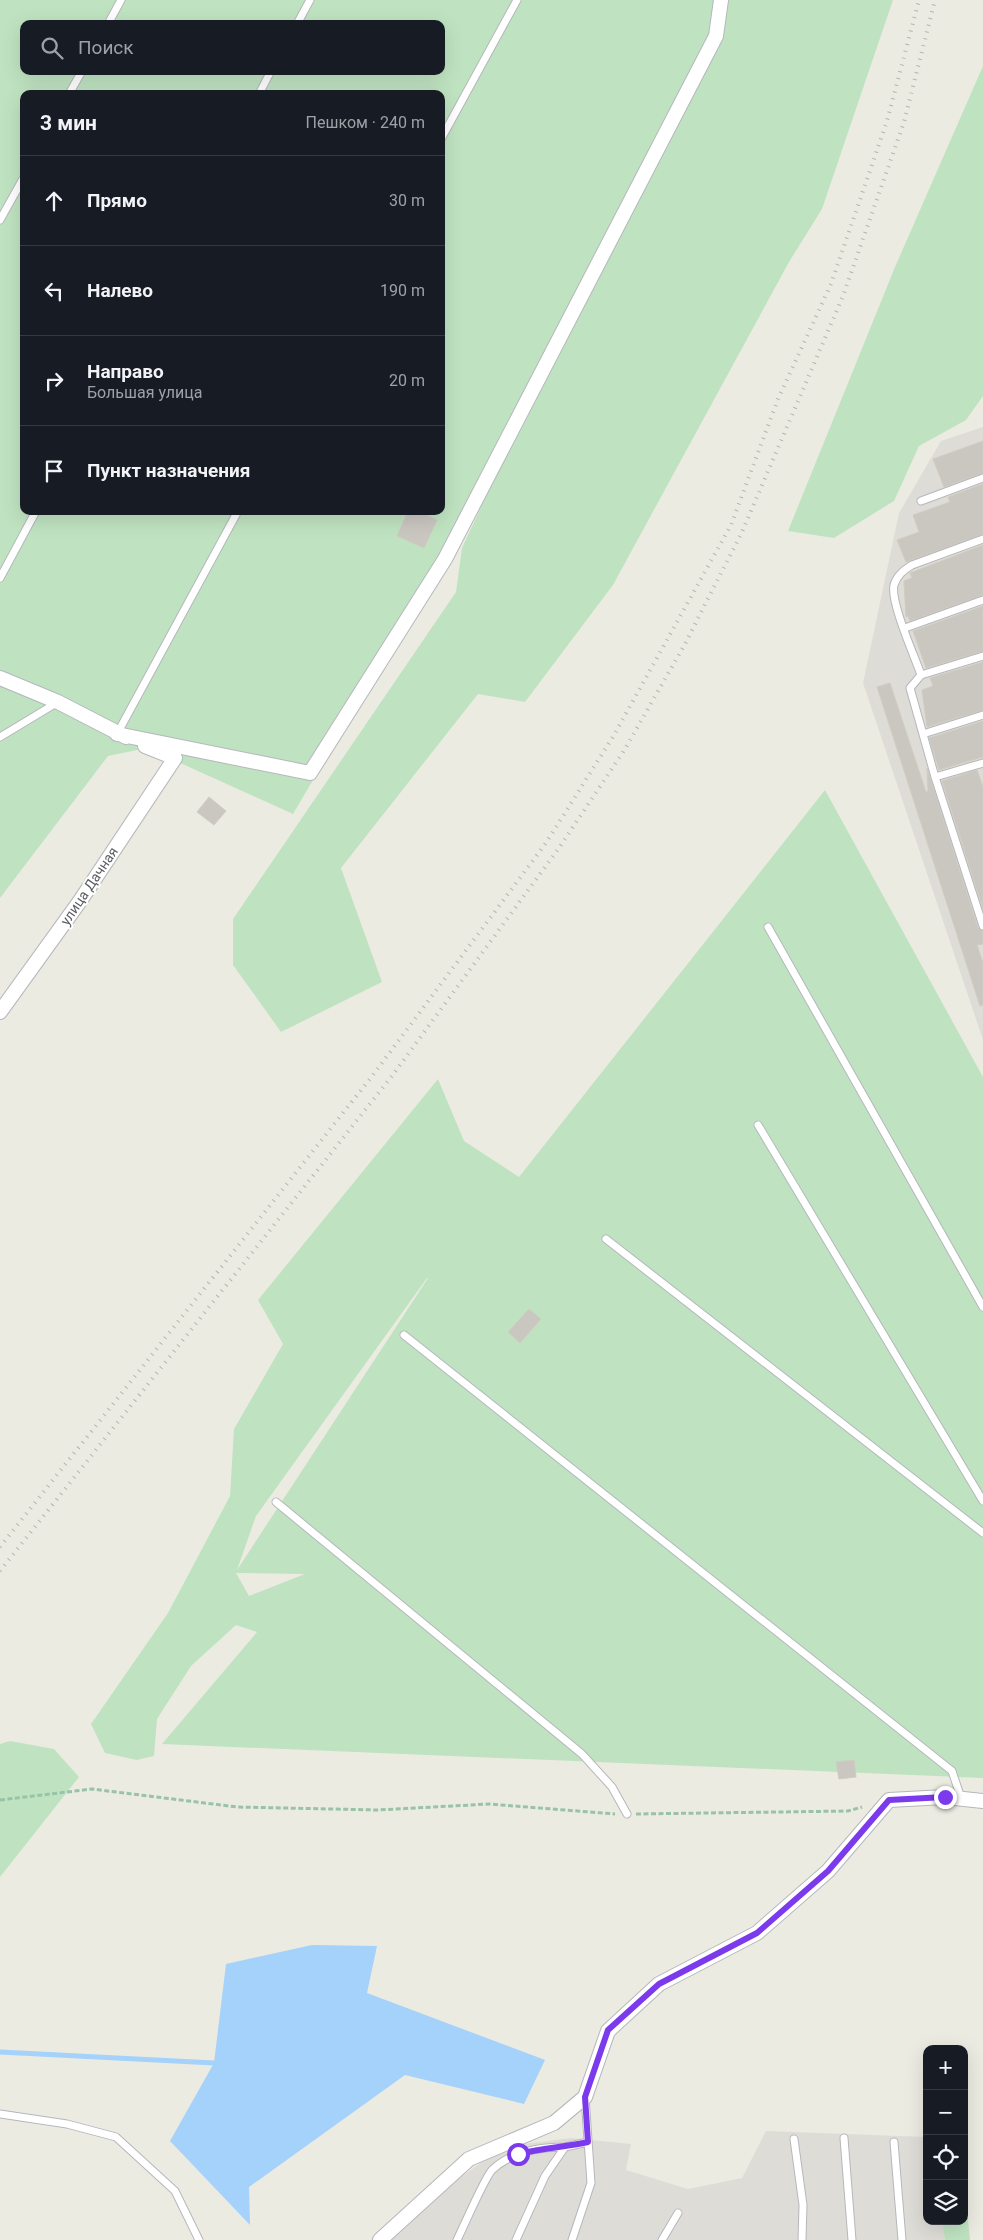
<!DOCTYPE html>
<html lang="ru">
<meta charset="utf-8">
<style>
:root{--surface:#171b24;--page:#20242c;--text:#f1f3f6;--muted:#9ea1a6;--line:#363941}
body{margin:0;font-family:Roboto,sans-serif;background:var(--page);color:var(--text)}
.controls{position:absolute;right:15px;bottom:15px;display:grid;overflow:hidden;border-radius:10px;box-shadow:0 5px 20px #0002}
.controls button{width:45px;height:45px;display:grid;place-items:center;padding:0;border:0;border-bottom:1px solid var(--line);background:var(--surface);color:var(--text);font:25px sans-serif}
.stop{position:absolute;width:15px;height:15px;margin:-11px;border:4px solid #7c3aed;border-radius:50%;background:#fff}
.stop.end{background:#7c3aed;border-color:#fff;box-shadow:0 1px 5px #0008}
.list{margin:0;padding:0;list-style:none}
h2{display:flex;justify-content:space-between;align-items:center;height:65px;margin:0;padding:0 20px;font-size:21px}
h2 small{font-size:16px;font-weight:400;color:var(--muted)}
.list li{display:grid;grid-template-columns:32px 1fr auto;gap:15px;align-items:center;box-sizing:border-box;height:90px;padding:0 20px;border-top:1px solid var(--line)}
.list b{display:block;font-size:19px;white-space:nowrap}
.list p{margin:0;font-size:16px;white-space:nowrap;color:var(--muted)}
.list em{font-size:16px;font-style:normal;color:var(--muted)}
.icon{flex:none;width:28px;height:28px;fill:none;stroke:currentColor;stroke-width:2;stroke-linecap:round;stroke-linejoin:round}
.map{position:relative;flex:none;width:983px;height:2240px;overflow:hidden}
.search{position:absolute;background:var(--surface);box-shadow:0 5px 20px #0002;left:20px;top:20px;width:425px;height:55px;display:flex;align-items:center;gap:12px;box-sizing:border-box;padding:0 18px;border-radius:10px;color:var(--muted);font-size:19px}
.panel{position:absolute;background:var(--surface);box-shadow:0 5px 20px #0002;left:20px;top:90px;width:425px;height:425px;border-radius:10px}
.map>svg:first-child{display:block}
</style>
<div class="map">
<svg width="983" height="2240" viewBox="0 0 983 2240">
<rect width="100%" height="100%" fill="#ecebe2"/>
<!-- industrial -->
<path fill="#dedcd6" d="M983,427V1040L863,683L899,513L941,441Z
M766,2131L927,2137V2221H942L945,2240H389L447,2187L489,2157L525,2144L571,2138L631,2144L626,2170L688,2189L742,2178Z"/>
<!-- green -->
<path fill="#bfe3c1" fill-rule="evenodd" d="M0,0H893L822,209L789,262L613,585L525,702L478,694L341,868L382,982L281,1032L233,965V919L456,592L462,548L506,453L293,814L147,748L108,756L0,898ZM24,24H441V71H24ZM24,94H441V511H24Z
M983,66V396L966,420L919,446L894,501L834,538L788,531L895,267Z
M825,790L983,1077V1778L162,1744L257,1632L236,1625L191,1666L157,1719L154,1756L137,1760L105,1753L91,1724L168,1613L230,1496L234,1429L283,1344L258,1300L438,1079L464,1141L519,1177ZM427,1278H428L237,1570L256,1516ZM236,1573H237L305,1574L249,1596Z
M10,1741L54,1749L79,1777L0,1877V1744Z
M964,2209L967,2210L970,2240H945L942,2221H964Z"/>
<!-- water -->
<path fill="#a4d2fa" d="M312,1945L377,1946L367,1993L545,2060L524,2104L405,2075L249,2187L250,2225L170,2141L214,2063L226,1964Z"/>
<g fill="none" stroke-linecap="round" stroke-linejoin="round">
<!-- stream -->
<path stroke="#a4d2fa" stroke-width="5" d="M0,2052L214,2063"/>
</g>
<!-- building -->
<path fill="#cac7c1" stroke="#d1ccc1" d="M983,441V473L944,487L933,459Z
M983,484V534L906,562L897,540L919,532L913,515L950,502L948,497Z
M408,511H418L437,520L424,548L397,536Z
M983,545V595L910,621L908,616L906,617L904,581L912,578L910,573Z
M983,606V651L926,668L913,631Z
M983,662V710L927,727L922,690L933,686L930,678Z
M890,683L926,792L928,791L927,768L978,928L983,931V944L977,945L983,963V1005L980,1006L877,687Z
M983,721V757L939,770L929,738Z
M977,770L983,787V909L942,781Z
M209,797L226,811L214,825L197,812Z
M529,1309L541,1319L520,1343L508,1332Z
M854,1760L856,1777L839,1779L836,1762Z"/>
<g fill="none" stroke-linecap="round" stroke-linejoin="round">
<!-- lane casing -->
<g stroke="#b5b7bc" stroke-width="9">
<path id="lane" d="M108,24L121,0
M297,24L310,0
M69,94L82,71
M259,94L271,71
M441,139L517,0
M0,220L24,177
M921,501L983,478
M0,578L36,511
M905,628L983,600
M921,675C915,657 890,602 894,585C897,575 904,570 912,565L983,539
M117,734L238,511
M923,734L983,715
M0,737L58,702
M983,763L935,777L983,926
M935,777L910,688L921,675L983,656
M768,927L983,1307
M758,1125L983,1501
M606,1239L983,1533
M404,1335L952,1771L961,1798
M276,1502L582,1754L612,1787L627,1814
M0,2114L67,2124L116,2137L175,2191L199,2240
M844,2138L852,2240
M794,2139L803,2205L802,2240
M894,2142L902,2240
M457,2240C464,2226 484,2179 492,2170C511,2152 539,2147 565,2147
M516,2240L545,2176L565,2147L588,2142
M572,2240L591,2183L585,2097
M662,2240L678,2213"/>
</g>
<!-- street casing -->
<g stroke="#b5b7bc" stroke-width="16">
<path id="street" d="M0,678L58,702L126,737
M117,734L310,773L445,559L716,36L721,0
M0,1012L80,901L175,758L145,746
M380,2240L469,2159L554,2123L585,2097L608,2031L659,1984L757,1933L828,1871L889,1800L945,1797L983,1801"/>
</g>
<!-- path -->
<path stroke="#99c3a7" stroke-width="3" stroke-dasharray="5 2.5" stroke-linecap="butt" d="M0,1800L92,1789L237,1807L378,1810L489,1804L615,1814
M636,1814L848,1811L862,1807"/>
<!-- lane -->
<use href="#lane" stroke="#fff" stroke-width="7"/>
<!-- street -->
<use href="#street" stroke="#fff" stroke-width="14"/>
<!-- rail -->
<path stroke="#b3b4b4" stroke-width="4" stroke-dasharray="1 6" stroke-linecap="butt" d="M0,1547L373,1075L546,843L614,735L731,525L778,399L831,284L887,121L919,0
M0,1571L392,1076L559,848L625,749L685,644L742,532L843,296L904,122L935,0"/>
</g>
<g fill="none" stroke-linecap="round" stroke-linejoin="round">
<!-- route -->
<path stroke="#7c3aed" stroke-width="6" d="M518,2154C542,2148 565,2147 588,2142L585,2097L608,2030L659,1984L757,1933L828,1871L889,1800L945,1797"/>
</g>
<g text-anchor="middle" dominant-baseline="central" stroke-width="4" stroke-linejoin="round" paint-order="stroke">
<!-- street labels -->
<g font-size="14" fill="#5a5e62" stroke="#fff">
<text transform="translate(89 886) rotate(-56)">улица Дачная</text>
</g>
</g>
</svg>
<div class="controls">
<button>+</button>
<button>−</button>
<button><svg class="icon" aria-label="locate" viewBox="0 0 24 24"><circle cx="12" cy="12" r="6"/><path d="M12 2v4M12 18v4M2 12h4M18 12h4"/></svg></button>
<button><svg class="icon" aria-label="layers" viewBox="0 0 24 24"><path d="M12 4l9 5-9 5-9-5zM3 14l9 5 9-5"/></svg></button>
</div>
<div class="stop" style="left:518px;top:2154px"></div>
<div class="stop end" style="left:945px;top:1797px"></div>
<div class="search"><svg class="icon" aria-label="search" viewBox="0 0 24 24"><circle cx="10" cy="10" r="6"/><path d="M15 15l6 6"/></svg>Поиск</div>
<section class="panel">
<h2>3 мин<small>Пешком · 240 m</small></h2>
<ul class="list">
<li><svg class="icon" aria-label="ahead" viewBox="0 0 24 24"><path d="M12 20V5M6 11l6-6 6 6"/></svg><div><b>Прямо</b></div><em>30 m</em></li>
<li><svg class="icon" aria-label="left" viewBox="0 0 24 24"><path d="M17 20v-9H6M10 6l-5 5 5 5"/></svg><div><b>Налево</b></div><em>190 m</em></li>
<li><svg class="icon" aria-label="right" viewBox="0 0 24 24"><path d="M7 20v-9h11M14 6l5 5-5 5"/></svg><div><b>Направо</b><p>Большая улица</p></div><em>20 m</em></li>
<li><svg class="icon" aria-label="arrive" viewBox="0 0 24 24"><path d="M6 21V4h12l-3 4 3 4H6"/></svg><div><b>Пункт назначения</b></div></li>
</ul>
</section>
</div>
